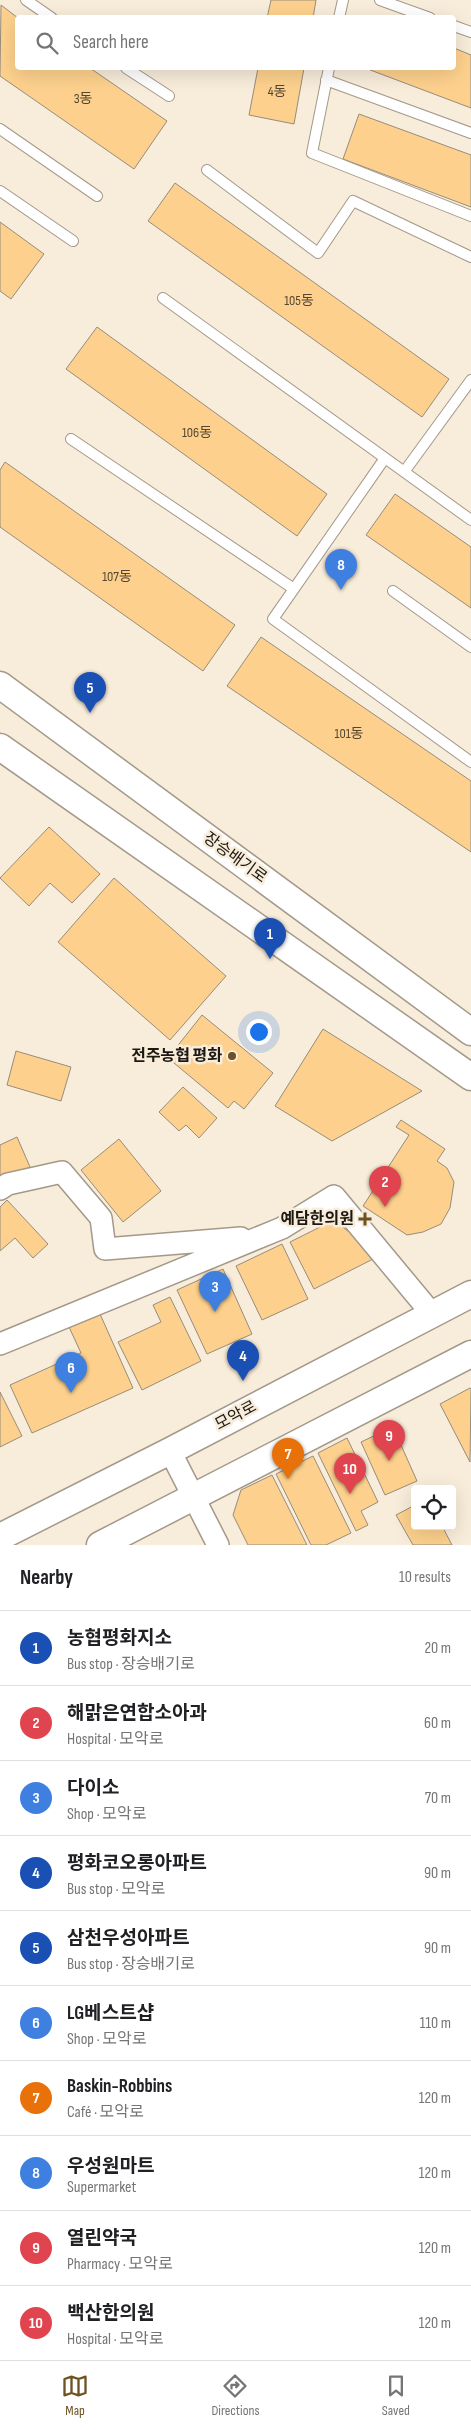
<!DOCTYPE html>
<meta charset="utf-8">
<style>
:root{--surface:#fff;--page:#f6f6f6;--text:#202124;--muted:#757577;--line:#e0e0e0;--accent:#6d5224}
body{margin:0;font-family:"Sofia Sans Condensed","Noto Sans KR",sans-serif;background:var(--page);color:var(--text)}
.controls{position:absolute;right:15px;bottom:15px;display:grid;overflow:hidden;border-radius:5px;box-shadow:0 5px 20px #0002}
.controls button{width:45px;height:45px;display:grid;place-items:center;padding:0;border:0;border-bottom:1px solid var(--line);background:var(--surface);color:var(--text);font:25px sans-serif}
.you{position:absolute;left:258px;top:1031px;width:18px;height:18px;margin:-12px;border:4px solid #fff;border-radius:50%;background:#1a73e8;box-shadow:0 0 0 8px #1a73e833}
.badge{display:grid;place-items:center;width:32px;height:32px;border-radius:50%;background:var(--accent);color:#fff;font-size:16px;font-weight:700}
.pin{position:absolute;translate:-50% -41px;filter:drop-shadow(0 1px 2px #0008)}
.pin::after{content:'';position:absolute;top:26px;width:18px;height:15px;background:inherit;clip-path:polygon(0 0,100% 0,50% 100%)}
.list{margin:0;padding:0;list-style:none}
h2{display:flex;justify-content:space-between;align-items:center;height:65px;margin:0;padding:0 20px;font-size:21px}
h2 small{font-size:16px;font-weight:400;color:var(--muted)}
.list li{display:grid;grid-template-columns:32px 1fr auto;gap:15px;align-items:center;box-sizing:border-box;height:75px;padding:0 20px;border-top:1px solid var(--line)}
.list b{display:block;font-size:19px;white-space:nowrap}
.list p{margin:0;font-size:16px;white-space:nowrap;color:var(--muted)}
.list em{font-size:16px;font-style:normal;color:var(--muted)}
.icon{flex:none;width:28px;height:28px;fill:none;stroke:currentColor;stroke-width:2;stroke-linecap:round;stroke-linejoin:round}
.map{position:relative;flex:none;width:471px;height:1545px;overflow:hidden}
.search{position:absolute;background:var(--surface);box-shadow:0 5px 20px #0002;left:15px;right:15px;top:15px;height:55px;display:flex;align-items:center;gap:12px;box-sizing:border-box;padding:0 18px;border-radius:5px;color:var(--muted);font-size:19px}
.sheet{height:815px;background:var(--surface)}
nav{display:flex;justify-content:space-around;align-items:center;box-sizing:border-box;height:70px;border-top:1px solid var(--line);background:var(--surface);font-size:14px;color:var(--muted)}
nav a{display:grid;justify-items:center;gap:2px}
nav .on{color:var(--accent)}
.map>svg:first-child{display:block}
</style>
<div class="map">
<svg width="471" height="1545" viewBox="0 0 471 1545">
<rect width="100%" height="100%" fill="#f8ecda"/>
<!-- building -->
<path fill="#fdd18d" stroke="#978c7c" d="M271,0H316L313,18H267Z
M1,5L18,18V68H90L167,121L134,169L0,76Z
M454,48L471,55V108L365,68H454Z
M258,68H304L294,124L249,115Z
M359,114L471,155V207L343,159Z
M175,183L449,379L422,417L148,221Z
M0,222L44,254L11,299L0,291Z
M97,327L327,494L297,536L66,369Z
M5,462L235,625L203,671L0,527V470Z
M395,494L471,547V608L366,535Z
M261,637L471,781V852L227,686Z
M49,827L100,874L72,903L50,883L29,906L0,878Z
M114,878L226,976L170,1040L58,942Z
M202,1015L273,1073L244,1109L234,1101L228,1108L168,1058Z
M323,1029L422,1091L332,1141L275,1106Z
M16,1051L71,1067L61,1101L7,1085Z
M183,1087L217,1118L199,1138L186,1125L179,1131L159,1112Z
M401,1120L445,1149L437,1161L447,1168L454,1182L450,1208L441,1224L423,1232L407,1235L363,1206L409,1135L396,1127Z
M17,1137L30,1167L0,1181V1145Z
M119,1139L161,1191L123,1222L81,1170Z
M7,1200L48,1244L33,1258L15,1238L0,1251V1207Z
M334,1220L379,1256L314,1289L290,1242Z
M282,1244L308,1299L262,1320L236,1266Z
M223,1269L252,1334L207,1354L177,1290Z
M170,1297L201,1361L142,1390L118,1342L161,1322L153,1305Z
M100,1314L133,1388L32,1433L10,1385L81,1353L69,1327Z
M470,1388L471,1389L470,1462L440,1404Z
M0,1392L22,1436L0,1447Z
M393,1427L417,1481L385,1495L361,1442Z
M347,1438L378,1502L361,1511L368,1525L356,1531L318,1453Z
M313,1456L351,1533L326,1545H311L276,1474Z
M272,1475L307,1545H248L233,1515L241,1490Z
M415,1505V1526H442L452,1545H413L396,1515Z"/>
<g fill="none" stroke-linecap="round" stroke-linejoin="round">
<!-- service casing -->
<g stroke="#a49989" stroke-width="12">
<path id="service" d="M26,0L52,18
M380,0L430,18
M339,18L343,0
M454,26L471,32
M126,68L169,96
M329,68L312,153L471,216
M326,80L471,133
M0,129L97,196
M207,170L318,253L353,201L471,257
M0,191L73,241
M163,298L471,520
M71,439L294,589
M385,458L273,619L471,762
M404,472L471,380
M393,591L471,647"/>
</g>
<!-- minor casing -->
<g stroke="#a49989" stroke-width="24">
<path id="minor" d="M0,1189L8,1184L62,1172L101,1218L105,1249L241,1238
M0,1344L282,1228L334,1196L432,1314
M170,1451L218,1545"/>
</g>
<!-- tertiary casing -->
<g stroke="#a49989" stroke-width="29">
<path id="tertiary" d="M0,685L471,1032
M0,747L471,1077
M0,1537L170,1451L471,1294
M100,1545L471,1354"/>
</g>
<!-- service -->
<use href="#service" stroke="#fff" stroke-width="10"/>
<!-- minor -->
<use href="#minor" stroke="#fff" stroke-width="21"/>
<!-- tertiary -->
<use href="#tertiary" stroke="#fff" stroke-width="26"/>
</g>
<!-- markers -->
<g fill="#6d5224" stroke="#f8ecda" stroke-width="2">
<circle cx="232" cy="1056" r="5"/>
<path d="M362.5 1211.5h5v5h5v5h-5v5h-5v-5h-5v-5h5z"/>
</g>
<g text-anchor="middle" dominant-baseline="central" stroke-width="5" stroke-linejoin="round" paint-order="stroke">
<!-- number labels -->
<g font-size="14" fill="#544631">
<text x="277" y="91">4동</text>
<text x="83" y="98">3동</text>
<text x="299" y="300">105동</text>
<text x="197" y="432">106동</text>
<text x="117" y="576">107동</text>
<text x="349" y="733">101동</text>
</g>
<!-- street labels -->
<g font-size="16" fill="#1c1812" stroke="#f8ecda">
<text transform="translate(235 858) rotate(36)">장승배기로</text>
<text transform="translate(236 1416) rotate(-28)">모악로</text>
</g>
<!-- poi labels -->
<g font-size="16" font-weight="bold" fill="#1c1812" stroke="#f8ecda" text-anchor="end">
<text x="222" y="1056">전주농협 평화</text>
<text x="354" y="1219">예담한의원</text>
</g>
</g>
</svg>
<div class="controls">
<button><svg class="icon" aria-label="locate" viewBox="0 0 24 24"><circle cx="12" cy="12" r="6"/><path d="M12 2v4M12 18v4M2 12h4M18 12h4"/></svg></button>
</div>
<div class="you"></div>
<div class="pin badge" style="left:270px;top:959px;background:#1a4fb4">1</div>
<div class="pin badge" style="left:385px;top:1207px;background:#e0444e">2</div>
<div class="pin badge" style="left:215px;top:1312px;background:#3f7fe0">3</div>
<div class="pin badge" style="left:243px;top:1381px;background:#1a4fb4">4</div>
<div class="pin badge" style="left:90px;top:713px;background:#1a4fb4">5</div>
<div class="pin badge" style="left:71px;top:1393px;background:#3f7fe0">6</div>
<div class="pin badge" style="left:288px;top:1479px;background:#e8710a">7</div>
<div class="pin badge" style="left:341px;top:590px;background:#3f7fe0">8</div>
<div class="pin badge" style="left:389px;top:1461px;background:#e0444e">9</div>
<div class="pin badge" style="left:350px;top:1494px;background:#e0444e">10</div>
<div class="search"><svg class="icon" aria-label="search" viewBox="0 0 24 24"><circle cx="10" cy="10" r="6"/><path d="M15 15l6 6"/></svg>Search here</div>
</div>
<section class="sheet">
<h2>Nearby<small>10 results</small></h2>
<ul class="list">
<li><span class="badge" style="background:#1a4fb4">1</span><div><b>농협평화지소</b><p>Bus stop · 장승배기로</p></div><em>20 m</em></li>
<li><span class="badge" style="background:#e0444e">2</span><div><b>해맑은연합소아과</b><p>Hospital · 모악로</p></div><em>60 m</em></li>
<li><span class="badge" style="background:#3f7fe0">3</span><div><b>다이소</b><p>Shop · 모악로</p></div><em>70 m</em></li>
<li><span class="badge" style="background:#1a4fb4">4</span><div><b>평화코오롱아파트</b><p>Bus stop · 모악로</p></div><em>90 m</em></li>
<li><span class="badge" style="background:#1a4fb4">5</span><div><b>삼천우성아파트</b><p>Bus stop · 장승배기로</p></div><em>90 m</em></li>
<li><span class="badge" style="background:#3f7fe0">6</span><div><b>LG베스트샵</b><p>Shop · 모악로</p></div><em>110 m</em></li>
<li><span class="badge" style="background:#e8710a">7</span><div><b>Baskin-Robbins</b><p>Café · 모악로</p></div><em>120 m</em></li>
<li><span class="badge" style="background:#3f7fe0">8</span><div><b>우성원마트</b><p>Supermarket</p></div><em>120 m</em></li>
<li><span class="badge" style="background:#e0444e">9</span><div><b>열린약국</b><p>Pharmacy · 모악로</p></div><em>120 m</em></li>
<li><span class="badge" style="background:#e0444e">10</span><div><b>백산한의원</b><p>Hospital · 모악로</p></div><em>120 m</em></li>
</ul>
</section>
<nav>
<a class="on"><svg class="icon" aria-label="map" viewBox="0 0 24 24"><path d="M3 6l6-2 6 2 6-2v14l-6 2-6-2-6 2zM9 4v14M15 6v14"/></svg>Map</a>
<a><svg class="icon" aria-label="directions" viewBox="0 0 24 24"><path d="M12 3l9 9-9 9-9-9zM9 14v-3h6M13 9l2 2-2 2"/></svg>Directions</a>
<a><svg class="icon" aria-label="saved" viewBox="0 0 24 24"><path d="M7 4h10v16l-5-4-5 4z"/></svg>Saved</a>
</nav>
